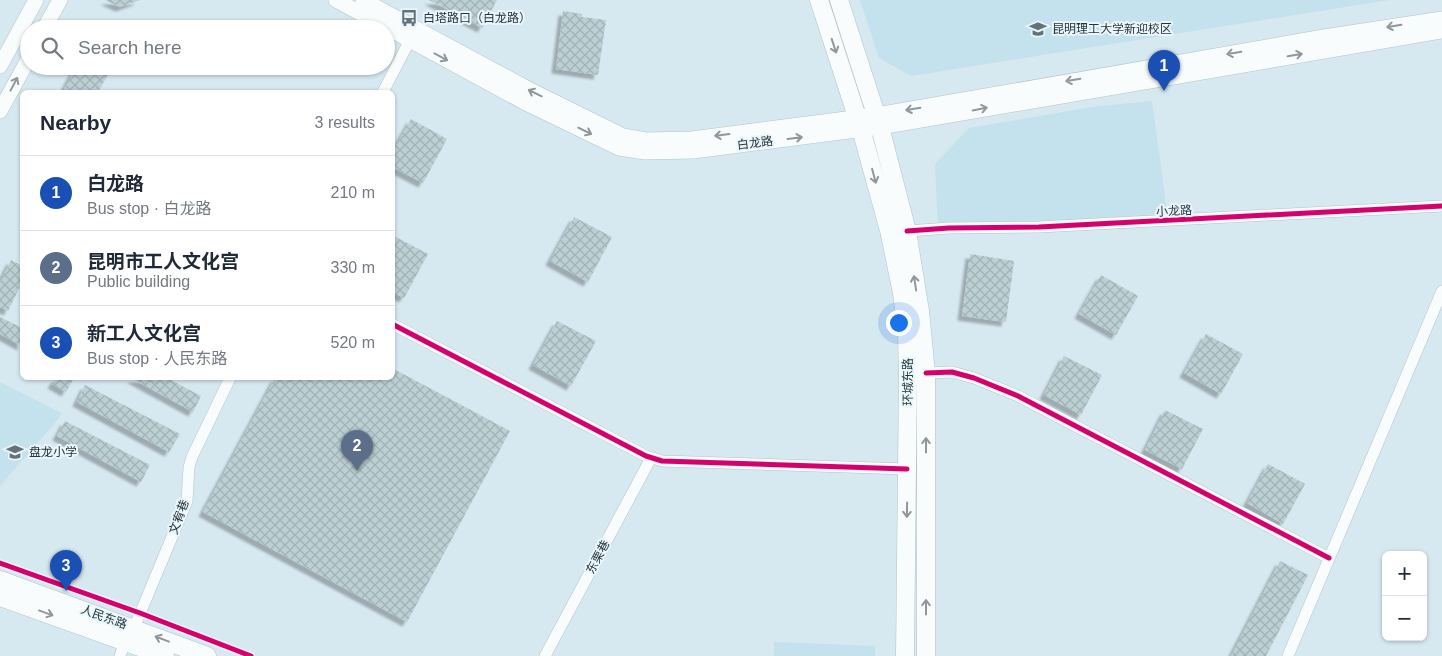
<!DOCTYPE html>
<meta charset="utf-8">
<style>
:root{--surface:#fff;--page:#f2f2f3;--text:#1f2937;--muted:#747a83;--line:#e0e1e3;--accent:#7c3aed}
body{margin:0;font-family:Arial,"Noto Sans SC",sans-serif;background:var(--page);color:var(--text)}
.controls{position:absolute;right:15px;bottom:15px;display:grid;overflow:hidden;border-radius:8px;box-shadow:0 1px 4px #0004}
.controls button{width:45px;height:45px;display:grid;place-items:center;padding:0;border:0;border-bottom:1px solid var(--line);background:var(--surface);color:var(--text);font:25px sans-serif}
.you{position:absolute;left:898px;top:322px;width:18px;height:18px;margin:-12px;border:4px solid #fff;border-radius:50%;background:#1a73e8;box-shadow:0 0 0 8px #1a73e833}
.badge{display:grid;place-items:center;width:32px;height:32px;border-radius:50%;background:var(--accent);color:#fff;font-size:16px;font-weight:700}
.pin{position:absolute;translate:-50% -41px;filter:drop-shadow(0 1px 2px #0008)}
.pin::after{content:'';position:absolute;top:26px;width:18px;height:15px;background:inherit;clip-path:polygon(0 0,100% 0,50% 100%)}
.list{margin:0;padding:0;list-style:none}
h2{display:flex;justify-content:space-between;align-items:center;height:65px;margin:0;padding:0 20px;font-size:21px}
h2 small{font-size:16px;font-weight:400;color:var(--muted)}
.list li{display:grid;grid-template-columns:32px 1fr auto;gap:15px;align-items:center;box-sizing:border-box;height:75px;padding:0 20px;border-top:1px solid var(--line)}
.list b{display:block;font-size:19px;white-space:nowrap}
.list p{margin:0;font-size:16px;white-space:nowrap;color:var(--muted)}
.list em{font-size:16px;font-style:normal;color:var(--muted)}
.icon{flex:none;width:28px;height:28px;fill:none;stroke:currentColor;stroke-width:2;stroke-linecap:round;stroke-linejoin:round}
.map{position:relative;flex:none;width:1442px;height:656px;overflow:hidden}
.search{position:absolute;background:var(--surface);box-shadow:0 1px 4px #0004;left:20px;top:20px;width:375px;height:55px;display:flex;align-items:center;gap:12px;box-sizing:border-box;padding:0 18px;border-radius:28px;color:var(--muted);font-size:19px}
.panel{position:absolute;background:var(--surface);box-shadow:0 1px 4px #0004;left:20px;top:90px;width:375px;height:290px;border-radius:8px}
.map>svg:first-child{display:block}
</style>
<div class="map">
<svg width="1442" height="656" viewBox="0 0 1442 656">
<defs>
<pattern id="building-cross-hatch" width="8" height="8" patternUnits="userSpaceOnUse" patternTransform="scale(1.25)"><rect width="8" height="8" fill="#bbd0d3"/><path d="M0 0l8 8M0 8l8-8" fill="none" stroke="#a1b3b6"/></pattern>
<filter id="shadow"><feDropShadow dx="-4.5" dy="4.5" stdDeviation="1" flood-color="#0004"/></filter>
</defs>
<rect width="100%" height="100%" fill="#d6e8f0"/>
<!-- built -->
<path fill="#c4e1ee" d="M860,0H1389L911,76L879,58Z
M1152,101L1168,218L938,226L935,164L969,128L1092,107Z
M0,382L61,413L59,418L0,486Z
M774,642L875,646V656H774Z"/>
<!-- building -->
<path fill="url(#building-cross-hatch)" filter="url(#shadow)" d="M105,0H140L120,7Z
M429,0H497L482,28Z
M563,11L582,14V17L606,20L598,75L556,69Z
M76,66H113L98,92H71L64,89Z
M411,119L447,139L423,183L392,167V153Z
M574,217L612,237L588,282L550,261Z
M392,235L428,254L404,298L392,292Z
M970,254L1014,261L1006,322L962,316Z
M11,260L22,266V282L8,311L0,307V282Z
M1101,275L1138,296L1116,335L1079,314Z
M0,317L22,328V346L0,334Z
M557,321L596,341L571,386L533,365Z
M1206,334L1243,354L1221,394L1184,373Z
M1064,356L1102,375L1081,415L1044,395Z
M392,368L510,431L407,622L203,512L275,378H392Z
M56,378H74L66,392L52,384Z
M131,378H167L201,396L193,412Z
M85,385L180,434L169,452L77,402Z
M1165,410L1203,429L1182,469L1145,450Z
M65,421L150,465L141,482L57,436Z
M1268,464L1305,484L1283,524L1247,503Z
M1280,561L1308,575L1266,656H1231Z"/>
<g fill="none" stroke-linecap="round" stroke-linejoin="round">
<!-- minor casing -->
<g stroke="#b4c3c8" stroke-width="12">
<path id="minor" d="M383,92L410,40
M907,231L949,228L1039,227L1442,206
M392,324L646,456L662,461L907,469
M926,373L952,372L974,378L1018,396L1329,558
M134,628L187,501L189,467L192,457L230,378
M120,656L125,641
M545,656L651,458
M1288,656L1442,291"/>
</g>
<!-- secondary casing -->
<g stroke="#b4c3c8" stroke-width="16">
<path id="secondary" d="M336,0L524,102L619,148L645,152L693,151L880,127L1442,31
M363,0L530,90L623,136L646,140L692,139L877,115L1324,37L1442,19
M44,29L60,0
M0,66L36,0
M0,111L29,58"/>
</g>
<!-- primary casing -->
<g stroke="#b4c3c8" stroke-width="19">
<path id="primary" d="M819,0L861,129L889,230L902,293L907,333L908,376L905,656
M839,0L880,127L907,231L920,311L926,373V656
M0,580L207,656
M0,597L165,656"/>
</g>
<!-- minor -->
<use href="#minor" stroke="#f9fcfd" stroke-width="11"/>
<!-- secondary -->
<use href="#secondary" stroke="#f9fcfd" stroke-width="15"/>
<!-- primary -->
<use href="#primary" stroke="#f9fcfd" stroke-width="18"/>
<!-- cycleway casing -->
<g stroke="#e9f6fc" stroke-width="8">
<path id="cycleway" d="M907,231L949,228L1039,227L1442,206
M392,324L646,456L662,461L907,469
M926,373L952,372L974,378L1018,396L1329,558
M0,563L140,613L251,656"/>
</g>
<!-- cycleway -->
<use href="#cycleway" stroke="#d6006c" stroke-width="5"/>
</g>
<!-- one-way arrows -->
<defs><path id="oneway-shaft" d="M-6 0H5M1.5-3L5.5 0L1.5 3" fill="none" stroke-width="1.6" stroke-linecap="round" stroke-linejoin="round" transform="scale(1.25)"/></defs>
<g stroke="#90989c">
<use href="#oneway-shaft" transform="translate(1394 26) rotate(171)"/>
<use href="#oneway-shaft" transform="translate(834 46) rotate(72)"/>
<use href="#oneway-shaft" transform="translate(1234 53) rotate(170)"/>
<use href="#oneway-shaft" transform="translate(1295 55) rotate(-10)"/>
<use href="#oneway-shaft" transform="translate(441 57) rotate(28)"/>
<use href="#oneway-shaft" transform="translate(1073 80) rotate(170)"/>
<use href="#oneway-shaft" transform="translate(14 84) rotate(-62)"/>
<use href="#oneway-shaft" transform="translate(535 93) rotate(-154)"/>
<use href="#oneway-shaft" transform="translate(913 109) rotate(171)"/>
<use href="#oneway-shaft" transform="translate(980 109) rotate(-11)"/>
<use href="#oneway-shaft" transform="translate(585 131) rotate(26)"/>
<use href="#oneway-shaft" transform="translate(722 135) rotate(173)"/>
<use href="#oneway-shaft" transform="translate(795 138) rotate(-7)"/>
<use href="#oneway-shaft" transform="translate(874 176) rotate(75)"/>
<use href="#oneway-shaft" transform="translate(915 283) rotate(-99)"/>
<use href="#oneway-shaft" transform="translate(926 445) rotate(-90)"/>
<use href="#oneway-shaft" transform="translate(907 510) rotate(91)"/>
<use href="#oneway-shaft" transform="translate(926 607) rotate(-90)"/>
<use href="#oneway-shaft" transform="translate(46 613) rotate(20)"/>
<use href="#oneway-shaft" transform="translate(162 639) rotate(-159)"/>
</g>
<!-- icons -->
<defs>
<g id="bus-bare" transform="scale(1.35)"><path d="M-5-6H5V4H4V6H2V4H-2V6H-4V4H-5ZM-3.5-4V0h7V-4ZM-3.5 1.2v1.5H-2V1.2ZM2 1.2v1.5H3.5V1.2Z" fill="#64737a" stroke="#e9f6fc" stroke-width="2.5" paint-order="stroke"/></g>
<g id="university-bare" transform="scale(1.35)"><path d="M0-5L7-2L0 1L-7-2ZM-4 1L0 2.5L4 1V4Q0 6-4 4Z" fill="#64737a" stroke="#e9f6fc" stroke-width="2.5" paint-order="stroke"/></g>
<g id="school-bare" transform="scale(1.35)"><path d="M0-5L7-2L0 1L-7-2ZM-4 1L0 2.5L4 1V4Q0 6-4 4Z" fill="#64737a" stroke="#e9f6fc" stroke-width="2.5" paint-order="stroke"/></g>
</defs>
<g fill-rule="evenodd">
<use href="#bus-bare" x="409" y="18"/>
<use href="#university-bare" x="1038" y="29"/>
<use href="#school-bare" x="15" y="452"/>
</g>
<g text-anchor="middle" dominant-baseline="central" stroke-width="4" stroke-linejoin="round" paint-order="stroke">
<!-- poi labels -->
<g font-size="12" fill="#27343a" stroke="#e9f6fc" text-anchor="start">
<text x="423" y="18">白塔路口（白龙路）</text>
<text x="1052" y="29">昆明理工大学新迎校区</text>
<text x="29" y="452">盘龙小学</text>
</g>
<!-- street labels -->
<g font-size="12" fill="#27343a" stroke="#e9f6fc">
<text transform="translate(755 143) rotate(-7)">白龙路</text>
<text transform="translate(1174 211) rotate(-3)">小龙路</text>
<text transform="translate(908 382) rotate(-90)">环城东路</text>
<text transform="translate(179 517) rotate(-70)">文宥巷</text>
<text transform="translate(598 557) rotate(-62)">东栗巷</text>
<text transform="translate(104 617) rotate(20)">人民东路</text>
</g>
</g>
</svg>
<div class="controls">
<button>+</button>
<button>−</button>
</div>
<div class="you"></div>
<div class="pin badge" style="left:1164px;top:91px;background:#1a4fb4">1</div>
<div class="pin badge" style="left:357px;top:471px;background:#5c6f8a">2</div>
<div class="pin badge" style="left:66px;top:591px;background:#1a4fb4">3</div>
<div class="search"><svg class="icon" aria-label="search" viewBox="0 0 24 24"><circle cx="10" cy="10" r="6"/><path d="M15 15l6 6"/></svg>Search here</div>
<section class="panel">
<h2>Nearby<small>3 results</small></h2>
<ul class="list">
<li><span class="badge" style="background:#1a4fb4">1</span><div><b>白龙路</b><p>Bus stop · 白龙路</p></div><em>210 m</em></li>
<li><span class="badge" style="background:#5c6f8a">2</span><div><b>昆明市工人文化宫</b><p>Public building</p></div><em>330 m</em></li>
<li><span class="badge" style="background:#1a4fb4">3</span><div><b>新工人文化宫</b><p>Bus stop · 人民东路</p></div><em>520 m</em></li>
</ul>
</section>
</div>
